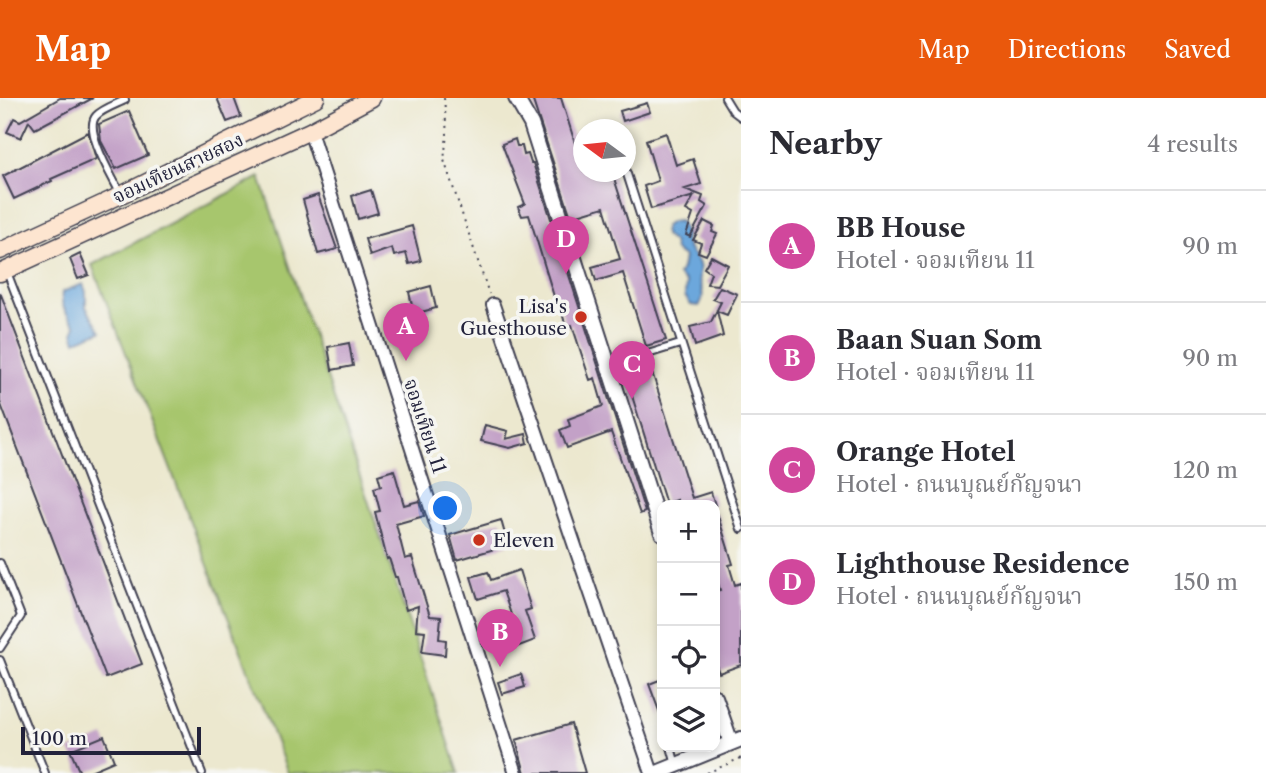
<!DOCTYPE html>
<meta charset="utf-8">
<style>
:root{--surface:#fff;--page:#f2f2f3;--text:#2b2b33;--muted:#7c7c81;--line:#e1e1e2;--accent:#ea580c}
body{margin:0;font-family:"Libre Caslon Text","Noto Serif Thai",serif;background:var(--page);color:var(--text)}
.controls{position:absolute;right:21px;bottom:21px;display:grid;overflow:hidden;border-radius:14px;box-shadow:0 4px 10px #0003}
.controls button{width:63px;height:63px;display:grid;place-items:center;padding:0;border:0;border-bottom:2px solid var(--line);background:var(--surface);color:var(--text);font:35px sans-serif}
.compass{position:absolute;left:573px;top:21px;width:63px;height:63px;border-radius:50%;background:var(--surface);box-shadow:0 4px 10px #0003;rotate:285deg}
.scale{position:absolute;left:21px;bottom:18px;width:180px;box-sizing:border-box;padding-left:7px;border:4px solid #22223b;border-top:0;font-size:19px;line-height:24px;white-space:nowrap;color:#22223b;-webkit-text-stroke:5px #f6f6f2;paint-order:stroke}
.you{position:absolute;left:446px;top:411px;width:24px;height:24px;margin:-18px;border:5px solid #fff;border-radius:50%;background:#1a73e8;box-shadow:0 0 0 10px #1a73e833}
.badge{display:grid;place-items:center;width:46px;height:46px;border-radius:50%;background:var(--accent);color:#fff;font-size:23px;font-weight:700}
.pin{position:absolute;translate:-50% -58px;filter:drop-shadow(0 2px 4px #0008)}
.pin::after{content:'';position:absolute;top:37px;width:24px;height:21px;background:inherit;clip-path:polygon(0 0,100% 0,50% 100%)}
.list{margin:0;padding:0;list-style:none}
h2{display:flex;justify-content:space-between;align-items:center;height:91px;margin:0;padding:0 28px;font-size:30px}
h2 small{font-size:23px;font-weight:400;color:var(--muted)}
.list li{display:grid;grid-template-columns:46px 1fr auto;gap:21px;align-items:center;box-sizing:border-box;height:112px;padding:0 28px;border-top:2px solid var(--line)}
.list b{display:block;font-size:26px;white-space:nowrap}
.list p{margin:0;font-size:23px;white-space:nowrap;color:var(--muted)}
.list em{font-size:23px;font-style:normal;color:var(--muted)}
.icon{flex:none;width:38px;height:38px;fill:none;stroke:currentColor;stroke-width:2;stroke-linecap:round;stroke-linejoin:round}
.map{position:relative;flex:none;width:741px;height:675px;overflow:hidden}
header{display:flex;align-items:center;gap:42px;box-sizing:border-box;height:98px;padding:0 35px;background:var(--accent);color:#fff}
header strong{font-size:33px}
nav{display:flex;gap:38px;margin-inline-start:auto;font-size:24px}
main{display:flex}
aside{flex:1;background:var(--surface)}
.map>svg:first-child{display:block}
</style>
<header>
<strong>Map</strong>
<nav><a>Map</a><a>Directions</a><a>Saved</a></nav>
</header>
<main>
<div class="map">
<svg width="741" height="675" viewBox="0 0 741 675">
<rect width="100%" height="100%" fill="#f6f6f2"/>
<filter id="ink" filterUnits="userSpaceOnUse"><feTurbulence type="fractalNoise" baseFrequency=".0143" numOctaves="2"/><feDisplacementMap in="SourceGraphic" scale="14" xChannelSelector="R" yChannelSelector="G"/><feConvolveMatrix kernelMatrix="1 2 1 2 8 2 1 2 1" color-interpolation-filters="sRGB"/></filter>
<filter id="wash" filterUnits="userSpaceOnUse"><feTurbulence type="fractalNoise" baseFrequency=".00686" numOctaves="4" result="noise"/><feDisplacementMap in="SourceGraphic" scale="28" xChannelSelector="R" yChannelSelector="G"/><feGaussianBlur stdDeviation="1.57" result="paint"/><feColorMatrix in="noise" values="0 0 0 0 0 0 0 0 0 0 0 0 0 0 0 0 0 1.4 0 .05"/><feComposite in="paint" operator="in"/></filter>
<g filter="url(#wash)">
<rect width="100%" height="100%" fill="#ece8cf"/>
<!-- green -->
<path fill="#a7c66d" stroke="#647454" stroke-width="2" d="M260,79L459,675H288L92,167Z"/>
<!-- water -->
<path fill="#6ca7dc" stroke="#47648c" stroke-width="2" d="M679,123C687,132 683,140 688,150C690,155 695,158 698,164C702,171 698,174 699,181C701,192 706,196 699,208L691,207L685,198L686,185L678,177L682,171L684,159L675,153L673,144L664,137L665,128L671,124Z
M83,186L86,194V209L101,233L76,243L73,235L76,228C67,216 60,209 62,194Z"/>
<g id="blocks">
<!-- building -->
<path fill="#c3a1c7" d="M60,0H93L35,31L29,23L21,40L7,34L14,20L20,23Z
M217,0H234L241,19L227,24Z
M532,0H561L584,74H612L666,242L646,248L623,175L596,183L592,169L620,161L604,109L571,119Z
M647,5L650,14L623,23L620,13Z
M129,13L148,57L116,71L101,43L99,26Z
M88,34L96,61L51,81L52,83L14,101L3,78Z
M666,35L676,67L693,61L701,86L685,91L703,98L701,104L707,108L690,139L686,137L693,116L686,112L694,98L651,111L644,88L658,83L646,42Z
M515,41L517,48H522L524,57L528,56L531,65H533L645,414L640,416L611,334L567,350L560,332L570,328L568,321L603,308L595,280L590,282L572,227L566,229L559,204L556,205L529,117L522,118L518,109L525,106L502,46Z
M371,92L378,115L358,121L352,98Z
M318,97L337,151L318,156L303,102Z
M704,123L714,128L712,134L717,136L706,157L698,154L701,145L693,142Z
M412,128L421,163L409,166L406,155L394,158L392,150L370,158L365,141Z
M80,156L89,177L78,181L70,161Z
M711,158L728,167L717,187L707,186L711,175L704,170Z
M431,188L436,210L414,216L409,194Z
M720,189L737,196L727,217L717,213L723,238L695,248L690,229L711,224L721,204L713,201Z
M0,194L142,566L106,580L0,304Z
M349,245L353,268L332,272L328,249Z
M652,274L692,400L711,394L715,407H677V402L666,406L627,282Z
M485,327L508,333L506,341L526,336L528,345L510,350L481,343Z
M394,372L404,407L419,403L424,418L396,426L405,461L412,459L430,518L441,519L439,541L446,542L445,557L422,554L425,533L416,532L418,508L406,512L397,479H395L389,460L387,461L375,414L380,413L374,390L381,388L378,377Z
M715,415H717L733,466L729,467L735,487L741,485V567L719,575L715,564V493L720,492L715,476Z
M501,422L508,447L457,462L450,437Z
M519,472L531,511L525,513L535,542L514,550L508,530L515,528L503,493L478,501L471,479L488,474L491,482Z
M521,576L525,589L502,596L498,584Z
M662,581V618H661L649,586Z
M571,626L585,675H525L516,642Z
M104,638L114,663L86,675H80L70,652Z"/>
</g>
</g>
<g filter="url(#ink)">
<use href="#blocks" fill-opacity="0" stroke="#404051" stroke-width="2"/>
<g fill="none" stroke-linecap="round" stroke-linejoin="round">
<!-- service casing -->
<g stroke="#404051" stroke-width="10">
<path id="service" d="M725,0L733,13L741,19
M626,73L741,431
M120,95C113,80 83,32 96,18C102,11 117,6 125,2
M7,174L202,675
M609,268L680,246
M0,465L21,518L0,550
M0,562L45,675
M671,649L676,667"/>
</g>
<!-- minor casing -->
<g stroke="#404051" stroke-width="16">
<path id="minor" d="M310,33L516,675
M493,207L652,675"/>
</g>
<!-- tertiary casing -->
<g stroke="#404051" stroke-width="18">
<path id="tertiary" d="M516,0L531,26L662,435
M715,599L731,645
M657,675L741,641"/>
</g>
<!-- secondary casing -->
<g stroke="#404051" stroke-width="19">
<path id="secondary" d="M0,153L121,97L316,0
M0,175L310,33L372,0"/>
</g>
<!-- path -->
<path stroke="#404051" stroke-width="2" stroke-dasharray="2 5" stroke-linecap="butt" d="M444,0L447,36L444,62L489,196
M707,675L741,660"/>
<!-- service -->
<use href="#service" stroke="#fff" stroke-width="6"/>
<!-- minor -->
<use href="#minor" stroke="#fff" stroke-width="12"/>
<!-- tertiary -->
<use href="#tertiary" stroke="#fff" stroke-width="14"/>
<!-- secondary -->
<use href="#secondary" stroke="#fde5d0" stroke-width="16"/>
</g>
</g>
<!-- markers -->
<g fill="#c8321e" stroke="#f6f6f2" stroke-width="2.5">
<circle cx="581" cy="219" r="7"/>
<circle cx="479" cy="442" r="7"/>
</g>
<g text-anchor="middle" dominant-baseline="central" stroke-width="7" stroke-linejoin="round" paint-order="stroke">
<!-- street labels -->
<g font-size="19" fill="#22223b" stroke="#f6f6f2">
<text transform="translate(178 70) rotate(-25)">จอมเทียนสายสอง</text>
<text transform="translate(425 328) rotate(72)">จอมเทียน 11</text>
</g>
<!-- poi labels -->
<g font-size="19" fill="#22223b" stroke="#f6f6f2" text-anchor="end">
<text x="567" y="208">Lisa's<tspan x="567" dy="22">Guesthouse</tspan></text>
<text x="493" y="442" text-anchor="start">Eleven</text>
</g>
</g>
</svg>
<div class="controls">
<button>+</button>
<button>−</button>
<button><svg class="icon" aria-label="locate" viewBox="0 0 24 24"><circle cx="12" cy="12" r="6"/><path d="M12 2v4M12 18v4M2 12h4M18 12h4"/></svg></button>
<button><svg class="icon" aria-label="layers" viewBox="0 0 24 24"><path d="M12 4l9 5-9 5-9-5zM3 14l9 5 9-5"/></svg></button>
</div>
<svg class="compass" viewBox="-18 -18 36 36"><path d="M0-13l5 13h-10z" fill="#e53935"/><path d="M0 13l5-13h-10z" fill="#7c7c81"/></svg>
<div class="scale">100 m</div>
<div class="you"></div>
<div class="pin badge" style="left:406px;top:263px;background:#d1479c">A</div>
<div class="pin badge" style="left:500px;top:569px;background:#d1479c">B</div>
<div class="pin badge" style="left:632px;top:301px;background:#d1479c">C</div>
<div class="pin badge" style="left:566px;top:176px;background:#d1479c">D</div>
</div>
<aside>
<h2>Nearby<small>4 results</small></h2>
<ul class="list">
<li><span class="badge" style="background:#d1479c">A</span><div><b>BB House</b><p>Hotel · จอมเทียน 11</p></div><em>90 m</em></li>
<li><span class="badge" style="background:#d1479c">B</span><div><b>Baan Suan Som</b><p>Hotel · จอมเทียน 11</p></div><em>90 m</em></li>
<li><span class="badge" style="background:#d1479c">C</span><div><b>Orange Hotel</b><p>Hotel · ถนนบุณย์กัญจนา</p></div><em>120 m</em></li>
<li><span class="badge" style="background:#d1479c">D</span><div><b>Lighthouse Residence</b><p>Hotel · ถนนบุณย์กัญจนา</p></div><em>150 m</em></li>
</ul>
</aside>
</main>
